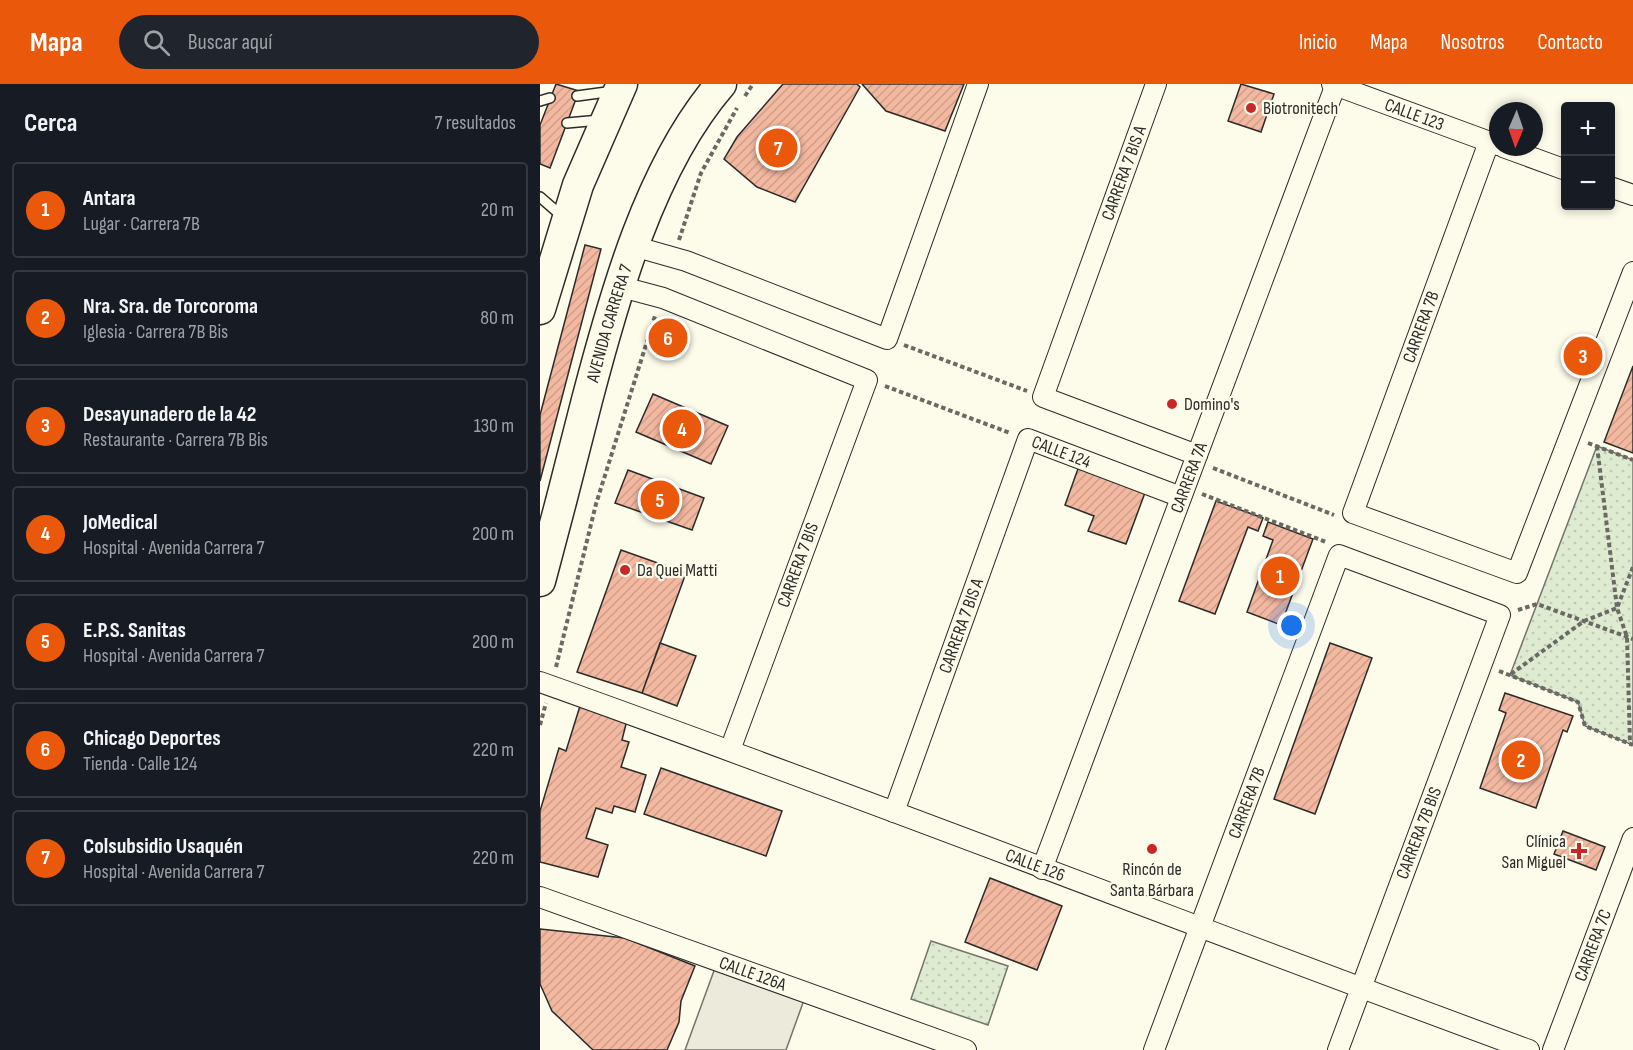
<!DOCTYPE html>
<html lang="es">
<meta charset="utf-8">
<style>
:root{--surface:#171b24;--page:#20242c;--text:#f1f3f6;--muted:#9ea1a6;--line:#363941;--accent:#ea580c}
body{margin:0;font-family:"Sofia Sans Condensed",sans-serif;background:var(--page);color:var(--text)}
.controls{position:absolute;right:18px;top:18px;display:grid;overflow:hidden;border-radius:6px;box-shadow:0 3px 9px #0003}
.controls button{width:54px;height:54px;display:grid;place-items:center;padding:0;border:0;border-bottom:2px solid var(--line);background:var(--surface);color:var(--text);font:30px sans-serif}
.compass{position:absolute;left:949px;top:18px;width:54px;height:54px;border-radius:50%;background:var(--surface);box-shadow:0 3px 9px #0003;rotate:182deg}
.you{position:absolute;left:752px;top:542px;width:21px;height:21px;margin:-15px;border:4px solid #fff;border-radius:50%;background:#1a73e8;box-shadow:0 0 0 9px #1a73e833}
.badge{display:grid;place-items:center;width:39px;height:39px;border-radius:50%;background:var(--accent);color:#fff;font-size:20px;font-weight:700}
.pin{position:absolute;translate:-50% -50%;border:3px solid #fff;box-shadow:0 2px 6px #0006}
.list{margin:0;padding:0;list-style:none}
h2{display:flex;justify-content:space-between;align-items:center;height:78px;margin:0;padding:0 24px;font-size:26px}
h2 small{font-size:20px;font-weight:400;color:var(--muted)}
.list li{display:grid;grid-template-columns:39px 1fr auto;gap:18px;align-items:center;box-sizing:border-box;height:96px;margin:0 12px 12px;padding:0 12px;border:2px solid var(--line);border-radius:6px}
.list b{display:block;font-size:22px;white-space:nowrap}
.list p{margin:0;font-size:20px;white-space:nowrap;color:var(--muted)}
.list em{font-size:20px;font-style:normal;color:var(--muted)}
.icon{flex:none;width:33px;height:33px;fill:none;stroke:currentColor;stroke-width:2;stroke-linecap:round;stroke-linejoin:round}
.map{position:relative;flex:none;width:1093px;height:966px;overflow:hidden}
header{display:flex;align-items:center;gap:36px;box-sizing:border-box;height:84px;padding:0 30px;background:var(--accent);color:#fff}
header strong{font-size:28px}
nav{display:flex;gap:33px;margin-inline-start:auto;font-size:21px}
.search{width:420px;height:54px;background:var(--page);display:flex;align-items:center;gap:15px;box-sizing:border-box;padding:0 21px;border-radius:33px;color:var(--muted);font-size:22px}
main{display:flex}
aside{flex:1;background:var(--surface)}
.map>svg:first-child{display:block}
</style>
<header>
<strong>Mapa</strong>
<div class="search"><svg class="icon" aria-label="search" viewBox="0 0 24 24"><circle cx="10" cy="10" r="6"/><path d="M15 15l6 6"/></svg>Buscar aquí</div>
<nav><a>Inicio</a><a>Mapa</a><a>Nosotros</a><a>Contacto</a></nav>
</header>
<main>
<aside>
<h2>Cerca<small>7 resultados</small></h2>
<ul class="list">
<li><span class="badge">1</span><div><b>Antara</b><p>Lugar · Carrera 7B</p></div><em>20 m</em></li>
<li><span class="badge">2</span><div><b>Nra. Sra. de Torcoroma</b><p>Iglesia · Carrera 7B Bis</p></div><em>80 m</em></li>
<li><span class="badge">3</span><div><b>Desayunadero de la 42</b><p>Restaurante · Carrera 7B Bis</p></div><em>130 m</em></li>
<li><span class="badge">4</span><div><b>JoMedical</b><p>Hospital · Avenida Carrera 7</p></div><em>200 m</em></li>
<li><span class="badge">5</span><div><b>E.P.S. Sanitas</b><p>Hospital · Avenida Carrera 7</p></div><em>200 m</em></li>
<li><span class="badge">6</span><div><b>Chicago Deportes</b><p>Tienda · Calle 124</p></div><em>220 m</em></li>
<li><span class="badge">7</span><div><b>Colsubsidio Usaquén</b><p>Hospital · Avenida Carrera 7</p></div><em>220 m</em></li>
</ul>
</aside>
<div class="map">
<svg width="1093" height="966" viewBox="0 0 1093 966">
<defs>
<pattern id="grass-dots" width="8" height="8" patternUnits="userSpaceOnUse" patternTransform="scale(1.5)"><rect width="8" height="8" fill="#deebd1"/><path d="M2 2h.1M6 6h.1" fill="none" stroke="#bfcab4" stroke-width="1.8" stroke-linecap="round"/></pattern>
<pattern id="building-hatch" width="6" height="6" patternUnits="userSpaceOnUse" patternTransform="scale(1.5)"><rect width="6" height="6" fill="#f2b8a0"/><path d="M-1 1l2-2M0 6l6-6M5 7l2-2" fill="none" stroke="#d09e8a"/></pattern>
</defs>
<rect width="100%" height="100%" fill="#fdfbea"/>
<!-- grass -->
<path fill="url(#grass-dots)" stroke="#74746e" stroke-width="1.5" d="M1057,362L1093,376V661L1045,642L1038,618L970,591Z
M391,857L468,882L448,941L371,915Z"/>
<!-- parking -->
<path fill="#eceadb" stroke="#74746e" stroke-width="1.5" d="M175,884L264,916L246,966H145Z"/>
<!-- building -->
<path fill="url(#building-hatch)" stroke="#2b2b2b" stroke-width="1.5" d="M16,0L39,7L10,84L0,80V41Z
M243,0H317L320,3L255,118L217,103L184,75L197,53Z
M322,0H424L405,47L346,27Z
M701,0L734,10L721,48L688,37Z
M45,161L61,165L0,397V331Z
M1093,282V369L1064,358Z
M113,310L188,342L171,380L96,348Z
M539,382L606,406L586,460L548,447L554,432L525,421Z
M88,386L164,414L152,446L75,419Z
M676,417L723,434L718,447L708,443L675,530L639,517Z
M728,438L773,455L741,541L707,528L733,456L723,452Z
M81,466L146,489L102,609L37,588Z
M120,559L156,572L137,622L102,609Z
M790,559L832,574L775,730L734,715Z
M965,609L1033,632L1027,648L1023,646L996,724L940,704L966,629L959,626Z
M40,622L87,636L82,656L89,658L81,683L106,691L95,728L74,722L72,729L56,724L46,754L68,761L58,793L0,778V727L19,664L26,667Z
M121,684L242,727L226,772L104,730Z
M1023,747L1065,763L1056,786L1014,770Z
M450,794L522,822L497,886L425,858Z
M0,845L85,854L155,882L141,917L139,938L127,966H53L12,927L0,900Z"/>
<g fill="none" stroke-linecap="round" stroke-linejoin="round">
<!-- lane casing -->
<g stroke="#2b2b2b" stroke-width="12">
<path id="lane" d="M37,12L74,7
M0,17L10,14
M27,39L60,36
M0,113L23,133"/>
</g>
<!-- street casing -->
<g stroke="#2b2b2b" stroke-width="22">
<g id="street">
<path d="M616,0L503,313L657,371"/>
<path id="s1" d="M792,0L958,61"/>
<path d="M949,58L813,429L977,489L1093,188"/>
<path d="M963,63L1026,86"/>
<path d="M1070,103L1093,111"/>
<path d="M93,162L146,177L347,255L438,0"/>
<path d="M78,202L123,214L327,296L190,666"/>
<path id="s2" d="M0,598C332,716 659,845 989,966"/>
<path id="s3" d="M354,728L488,355L641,413"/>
<path id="s4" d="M502,785L796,0"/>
<path id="s5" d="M0,813L426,966"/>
<path id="s6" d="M614,966L799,471L960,531L798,966"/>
<path id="s7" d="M1013,966L1093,754"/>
</g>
</g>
<!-- primary casing -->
<g stroke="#2b2b2b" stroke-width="33">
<g id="primary">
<path d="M0,225L38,101L82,0"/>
<path id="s8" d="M0,497C16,437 32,376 47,316C74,213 110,82 181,0"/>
</g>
</g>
<!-- path -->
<path stroke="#6a6964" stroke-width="4" stroke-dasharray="4.5 3" stroke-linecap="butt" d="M205,12L213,0
M139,156L161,89L197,24
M364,261L487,307
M345,302L470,349
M1048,359L1093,376
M1057,362L1077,524L1087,553L1090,660
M673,384L794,431
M662,410L786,458
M978,526L997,520L1093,555
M16,583L56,420L115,232
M959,587L1038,618L1045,642L1093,661
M971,590L1044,537L1077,524L1093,483
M0,641L6,619"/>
<!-- lane -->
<use href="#lane" stroke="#fdfbea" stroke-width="9"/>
<!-- street -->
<use href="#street" stroke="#fdfbea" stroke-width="20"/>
<!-- primary -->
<use href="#primary" stroke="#fdfbea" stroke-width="30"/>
</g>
<!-- markers -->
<g fill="#c62828" stroke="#fdfbea" stroke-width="2">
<circle cx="711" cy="24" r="6"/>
<circle cx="632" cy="320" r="6"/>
<circle cx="85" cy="486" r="6"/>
<circle cx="612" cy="765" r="6"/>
<path d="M1036 758h6v6h6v6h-6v6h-6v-6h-6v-6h6z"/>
</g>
<g text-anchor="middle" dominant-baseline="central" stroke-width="4.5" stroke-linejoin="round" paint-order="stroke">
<!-- poi labels -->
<g font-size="18" fill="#2b2b2b" stroke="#fdfbea" text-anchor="start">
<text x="723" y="24">Biotronitech</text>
<text x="644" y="320">Domino's</text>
<text x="97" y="486">Da Quei Matti</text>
<text x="1026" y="757" text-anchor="end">Clínica<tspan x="1026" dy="21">San Miguel</tspan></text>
<text x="612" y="785" text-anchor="middle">Rincón de<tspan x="612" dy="21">Santa Bárbara</tspan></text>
</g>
<!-- street labels -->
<g font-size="18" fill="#2b2b2b" stroke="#fdfbea">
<text stroke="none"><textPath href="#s1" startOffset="88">CALLE 123</textPath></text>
<text transform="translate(584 89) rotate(-70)">CARRERA 7 BIS A</text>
<text stroke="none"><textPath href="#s8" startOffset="267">AVENIDA CARRERA 7</textPath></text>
<text transform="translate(881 243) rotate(-70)">CARRERA 7B</text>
<text stroke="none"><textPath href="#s3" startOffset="432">CALLE 124</textPath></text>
<text stroke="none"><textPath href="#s4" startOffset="418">CARRERA 7A</textPath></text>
<text transform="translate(258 481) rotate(-70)">CARRERA 7 BIS</text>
<text stroke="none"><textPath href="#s3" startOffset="198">CARRERA 7 BIS A</textPath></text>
<text stroke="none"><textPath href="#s6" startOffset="264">CARRERA 7B</textPath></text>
<text transform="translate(879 749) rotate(-69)">CARRERA 7B BIS</text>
<text stroke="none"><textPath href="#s2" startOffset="528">CALLE 126</textPath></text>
<text stroke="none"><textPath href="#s7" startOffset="112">CARRERA 7C</textPath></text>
<text stroke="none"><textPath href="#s5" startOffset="226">CALLE 126A</textPath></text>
</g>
</g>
</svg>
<div class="controls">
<button>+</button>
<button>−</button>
</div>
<svg class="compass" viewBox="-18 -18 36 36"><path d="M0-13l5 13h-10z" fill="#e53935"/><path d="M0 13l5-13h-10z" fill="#9ea1a6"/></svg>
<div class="you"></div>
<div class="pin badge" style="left:740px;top:492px">1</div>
<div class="pin badge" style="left:981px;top:676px">2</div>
<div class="pin badge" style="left:1043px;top:272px">3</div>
<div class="pin badge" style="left:142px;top:345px">4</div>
<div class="pin badge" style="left:120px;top:416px">5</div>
<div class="pin badge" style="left:128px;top:254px">6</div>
<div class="pin badge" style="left:238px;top:64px">7</div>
</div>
</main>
